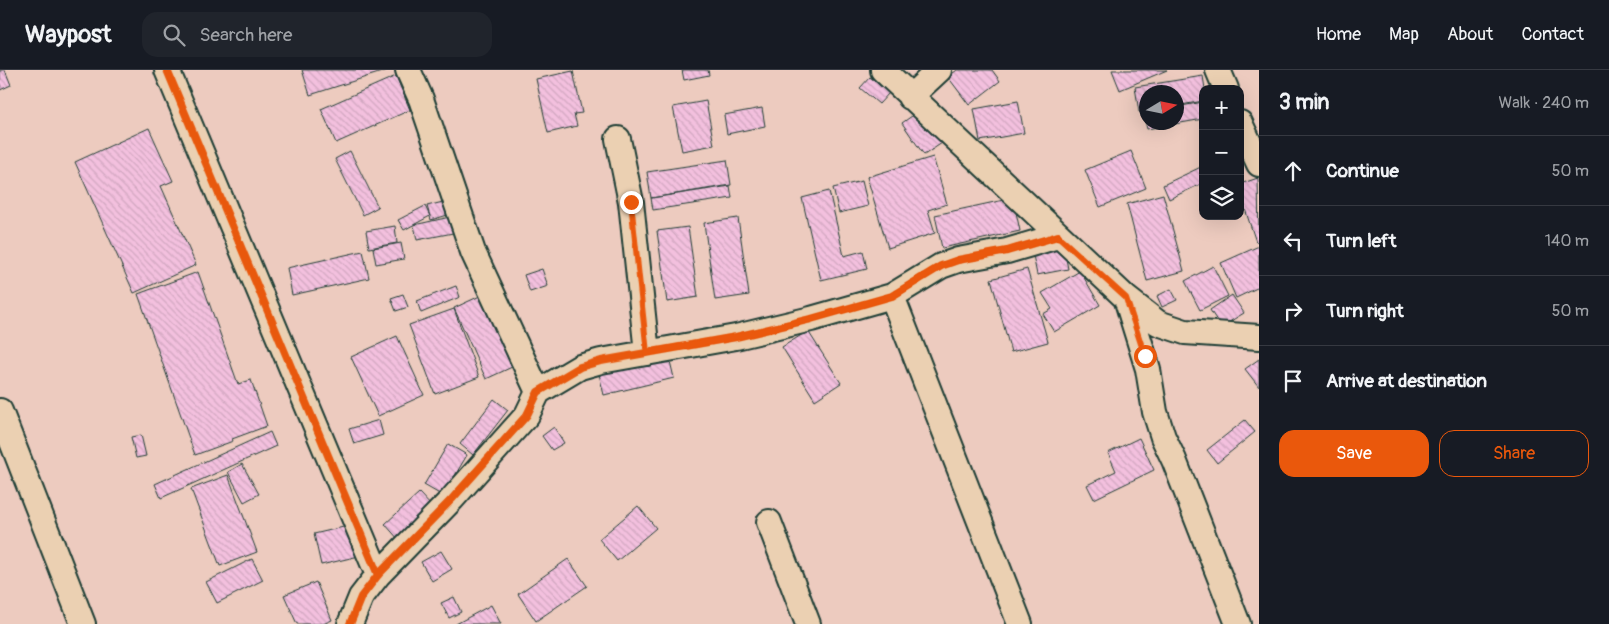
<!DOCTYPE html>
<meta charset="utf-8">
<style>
:root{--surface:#171b24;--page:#20242c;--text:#f1f3f6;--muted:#9ea1a6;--line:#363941;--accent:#ea580c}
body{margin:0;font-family:Pangolin,sans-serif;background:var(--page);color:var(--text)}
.controls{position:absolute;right:15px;top:15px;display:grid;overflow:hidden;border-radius:10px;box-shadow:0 5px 20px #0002}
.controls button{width:45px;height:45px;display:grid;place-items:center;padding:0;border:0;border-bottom:1px solid var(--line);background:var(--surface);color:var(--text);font:25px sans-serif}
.compass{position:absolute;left:1139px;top:15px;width:45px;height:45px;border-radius:50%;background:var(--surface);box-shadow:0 5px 20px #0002;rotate:80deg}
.stop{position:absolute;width:15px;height:15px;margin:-11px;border:4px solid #ea580c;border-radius:50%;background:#fff}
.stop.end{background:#ea580c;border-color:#fff;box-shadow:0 1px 5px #0008}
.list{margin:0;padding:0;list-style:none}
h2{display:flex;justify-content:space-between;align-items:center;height:65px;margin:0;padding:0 20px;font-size:21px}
h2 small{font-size:16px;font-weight:400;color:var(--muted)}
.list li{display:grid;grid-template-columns:32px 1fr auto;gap:15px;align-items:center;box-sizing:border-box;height:70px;padding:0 20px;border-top:1px solid var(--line)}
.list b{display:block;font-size:19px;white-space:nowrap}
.list em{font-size:16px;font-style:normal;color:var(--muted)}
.actions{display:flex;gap:10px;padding:15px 20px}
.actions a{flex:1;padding:11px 0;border:1px solid var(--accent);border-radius:15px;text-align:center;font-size:18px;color:var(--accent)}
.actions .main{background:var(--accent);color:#fff}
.icon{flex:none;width:28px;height:28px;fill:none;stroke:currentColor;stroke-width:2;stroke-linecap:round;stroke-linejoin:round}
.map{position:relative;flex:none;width:1259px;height:554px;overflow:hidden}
header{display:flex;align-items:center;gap:30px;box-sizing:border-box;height:70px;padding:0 25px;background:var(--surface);border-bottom:1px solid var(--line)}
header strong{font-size:24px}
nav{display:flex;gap:28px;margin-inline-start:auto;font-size:18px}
.search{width:350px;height:45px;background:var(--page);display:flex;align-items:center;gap:12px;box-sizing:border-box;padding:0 18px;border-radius:15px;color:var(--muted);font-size:19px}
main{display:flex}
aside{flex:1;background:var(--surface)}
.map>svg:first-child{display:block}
</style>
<header>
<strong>Waypost</strong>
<div class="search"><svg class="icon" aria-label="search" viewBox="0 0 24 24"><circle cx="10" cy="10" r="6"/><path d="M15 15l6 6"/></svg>Search here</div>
<nav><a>Home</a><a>Map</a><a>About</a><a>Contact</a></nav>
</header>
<main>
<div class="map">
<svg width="1259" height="554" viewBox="0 0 1259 554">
<defs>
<pattern id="building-back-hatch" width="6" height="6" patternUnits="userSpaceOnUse" patternTransform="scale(1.25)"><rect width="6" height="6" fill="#f3c0de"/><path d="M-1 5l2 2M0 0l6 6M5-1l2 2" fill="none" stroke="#d0a6bf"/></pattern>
</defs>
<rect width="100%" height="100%" fill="#edcbbf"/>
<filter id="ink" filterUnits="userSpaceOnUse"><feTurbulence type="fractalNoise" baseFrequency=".02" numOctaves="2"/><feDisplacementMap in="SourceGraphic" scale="10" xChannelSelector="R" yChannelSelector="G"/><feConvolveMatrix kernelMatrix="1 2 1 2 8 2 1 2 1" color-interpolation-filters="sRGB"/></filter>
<g filter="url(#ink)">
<!-- building -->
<path fill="url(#building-back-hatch)" stroke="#1f3d34" d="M0,0H5L11,15L0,20Z
M302,0H388L310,25Z
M682,0H708L709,5L684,10Z
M957,0H992L1000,11L969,35L948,7Z
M1112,0H1167L1120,20Z
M573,1L582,43L574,44L577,56L548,63L536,9Z
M396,6L410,40L336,73L321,39Z
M1203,6L1205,19H1203V31L1176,36V22H1146V40L1139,42L1135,17Z
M870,7L889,23L879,34L860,18Z
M706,31L714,75L682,81L673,37Z
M1018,31L1024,63L980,71L974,39Z
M1203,32V49L1147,59L1143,43L1146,42V52H1176V37Z
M762,38L765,56L727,64L724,45Z
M919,41L942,73L924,85L902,53Z
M149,58L173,111L161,116L196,195L134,223L75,92Z
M350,81L378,137L363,145L335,89Z
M1131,81L1146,118L1100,137L1085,100Z
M933,87L947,134L928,140L935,163L888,178L867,107Z
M727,90L731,115L651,128L647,102Z
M1203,96V113L1169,129L1163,115Z
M1258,108L1259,171L1256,172L1240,124V114Z
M862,111L868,136L839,143L833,118Z
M730,116L732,128L653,140L651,128Z
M829,121L844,186L863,181L867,199L821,210L802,128Z
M1163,124L1184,201L1147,211L1127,134Z
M1013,128L1020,161L942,178L935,145Z
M447,131L451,144L431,150L427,136Z
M425,136L430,146L404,160L398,150Z
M450,147L453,163L417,170L414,155Z
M738,148L749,225L715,230L704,153Z
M395,156L397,173L369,178L366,161Z
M688,157L698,227L667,232L657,161Z
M401,173L404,189L376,194L373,178Z
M1063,173L1068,199L1037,205L1032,180Z
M1259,176V217L1236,228L1221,193Z
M363,181L369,208L292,225L287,198Z
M1213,196L1228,226L1200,240L1185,211Z
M542,199L548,216L530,222L524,205Z
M1027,199L1048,272L1011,282L991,209Z
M1080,201L1100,235L1054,262L1043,244L1052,239L1042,223Z
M198,202L238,314L251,310L267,356L232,369L233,371L195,385L138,224Z
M456,216L460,227L421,243L417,231Z
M1171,219L1177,230L1162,237L1157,226Z
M403,224L408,237L396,241L391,228Z
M1232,225L1244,243L1221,257L1210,240Z
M480,226L512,297L486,309L454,238Z
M454,239L479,307L435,324L409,255Z
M808,261L841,313L815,330L782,277Z
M397,266L424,325L378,346L351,287Z
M669,287L674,308L604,325L599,304Z
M1259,289V317L1245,299Z
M494,329L508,340L473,385L460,374Z
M379,350L383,365L354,374L349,359Z
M1245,350L1255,362L1217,393L1207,380Z
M554,357L564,373L552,380L542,366Z
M270,362L276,376L161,428L155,414Z
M141,365L146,386L136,388L131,367Z
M1139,368L1154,400L1094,429L1087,415L1116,401L1108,383Z
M448,374L467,385L443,426L424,415Z
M242,394L259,424L244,432L228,402Z
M228,405L257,482L220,496L191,419Z
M419,423L433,438L399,470L385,454Z
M638,436L656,458L617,491L599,469Z
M352,455L359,486L321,495L314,464Z
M441,481L452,499L432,511L421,492Z
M252,489L263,510L217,533L206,512Z
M568,489L587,516L536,551L518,524Z
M316,512L332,550L323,554H297L284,525Z
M454,527L461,542L449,548L441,533Z
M491,535L501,554H456Z"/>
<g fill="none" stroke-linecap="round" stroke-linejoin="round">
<!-- minor casing -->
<g stroke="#1f3d34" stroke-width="28">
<path id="minor" d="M167,0L378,505
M408,0L421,29L473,182L538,322
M883,0L1126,228L1158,253L1185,262L1259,267
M1218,0L1226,19
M910,27L939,0
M1240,53L1259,94
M618,69L631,132L647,283
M892,226L1020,554
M1126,228L1148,299L1155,342L1163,367L1174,390L1238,554
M0,341L83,554
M769,452L808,554
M350,554L361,527L378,505L452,429L527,345L538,322L580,297L601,291L736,267L811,249L892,226L941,196L958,190L1007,181L1058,166"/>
</g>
<!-- minor -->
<use href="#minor" stroke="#ebd0b2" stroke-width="24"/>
<!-- cycleway casing -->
<g stroke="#ebd0b2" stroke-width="11">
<path id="cycleway" d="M167,0L378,505
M350,554L361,527L378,505L452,429L527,345L538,322L580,297L601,291L736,267L811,249L892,226L941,196L958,190L1007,181L1058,166"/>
</g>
<!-- cycleway -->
<use href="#cycleway" stroke="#e8590c" stroke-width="8"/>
</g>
</g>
<g fill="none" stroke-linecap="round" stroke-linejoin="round" filter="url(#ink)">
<!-- route -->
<path stroke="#ea580c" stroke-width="6" d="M631,132L647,283L736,267L811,249L892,226L941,196L958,190L1008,181L1058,166L1126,228L1145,286"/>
</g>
</svg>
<div class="controls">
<button>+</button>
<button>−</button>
<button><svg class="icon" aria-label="layers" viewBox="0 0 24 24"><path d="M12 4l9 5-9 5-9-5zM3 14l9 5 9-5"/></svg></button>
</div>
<svg class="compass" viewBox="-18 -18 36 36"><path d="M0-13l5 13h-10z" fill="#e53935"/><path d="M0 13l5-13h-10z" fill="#9ea1a6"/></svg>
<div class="stop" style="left:1145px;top:286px"></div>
<div class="stop end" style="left:631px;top:132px"></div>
</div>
<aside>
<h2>3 min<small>Walk · 240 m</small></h2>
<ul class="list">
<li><svg class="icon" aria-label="ahead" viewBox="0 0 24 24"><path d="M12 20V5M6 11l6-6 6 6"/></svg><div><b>Continue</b></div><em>50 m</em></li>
<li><svg class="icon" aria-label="left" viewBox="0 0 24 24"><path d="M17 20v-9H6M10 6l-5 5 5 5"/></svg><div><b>Turn left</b></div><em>140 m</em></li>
<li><svg class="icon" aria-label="right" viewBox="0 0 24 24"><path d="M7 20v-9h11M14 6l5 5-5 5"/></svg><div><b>Turn right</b></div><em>50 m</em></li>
<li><svg class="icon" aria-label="arrive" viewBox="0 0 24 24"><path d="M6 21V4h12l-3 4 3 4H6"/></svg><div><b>Arrive at destination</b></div></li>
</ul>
<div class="actions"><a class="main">Save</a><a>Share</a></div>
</aside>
</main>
